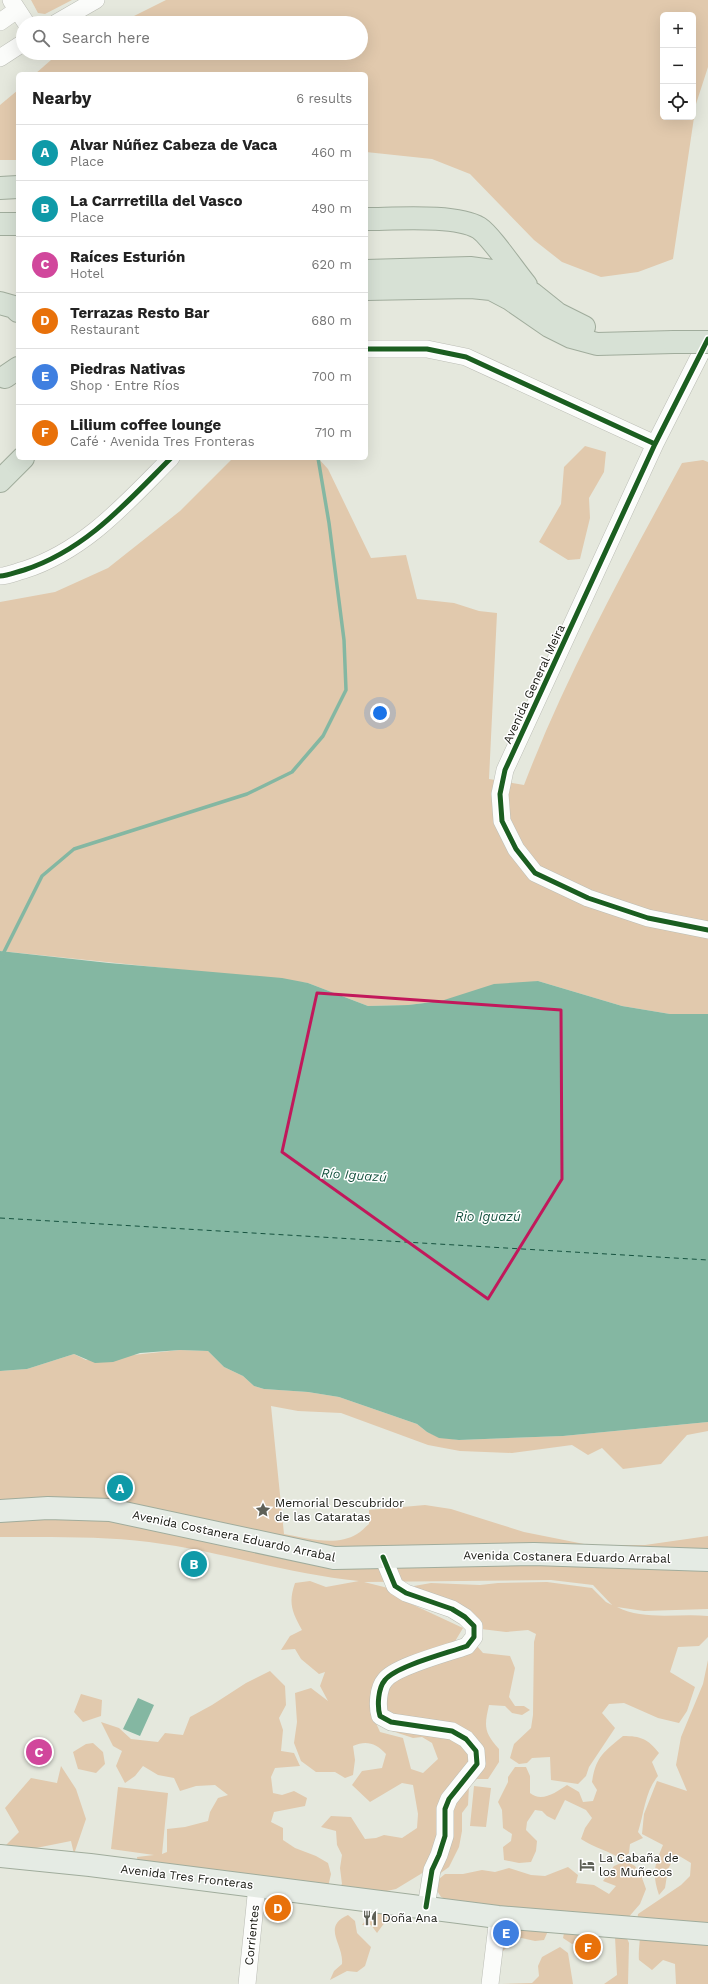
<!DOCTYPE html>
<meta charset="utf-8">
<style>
:root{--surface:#fff;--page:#f6f6f6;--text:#222;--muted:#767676;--line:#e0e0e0;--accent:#5e6057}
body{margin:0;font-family:"Work Sans",sans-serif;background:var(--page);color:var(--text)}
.controls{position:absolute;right:12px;top:12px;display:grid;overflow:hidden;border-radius:6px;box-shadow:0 4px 16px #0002}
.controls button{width:36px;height:36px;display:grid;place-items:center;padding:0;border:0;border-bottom:1px solid var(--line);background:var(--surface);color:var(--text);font:20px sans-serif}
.you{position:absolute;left:380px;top:713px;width:14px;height:14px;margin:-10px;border:3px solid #fff;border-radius:50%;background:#1a73e8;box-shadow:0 0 0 6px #1a73e833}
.badge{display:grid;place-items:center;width:26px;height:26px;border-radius:50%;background:var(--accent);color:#fff;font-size:13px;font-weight:700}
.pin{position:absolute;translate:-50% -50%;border:2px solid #fff;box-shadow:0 1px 4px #0006}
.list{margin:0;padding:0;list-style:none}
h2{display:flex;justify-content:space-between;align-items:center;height:52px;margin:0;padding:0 16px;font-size:17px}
h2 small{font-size:13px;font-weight:400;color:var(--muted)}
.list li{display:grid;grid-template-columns:26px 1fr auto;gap:12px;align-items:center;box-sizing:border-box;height:56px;padding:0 16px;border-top:1px solid var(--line)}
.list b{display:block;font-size:15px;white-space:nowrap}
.list p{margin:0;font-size:13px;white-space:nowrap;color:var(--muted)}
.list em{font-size:13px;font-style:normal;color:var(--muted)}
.icon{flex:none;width:22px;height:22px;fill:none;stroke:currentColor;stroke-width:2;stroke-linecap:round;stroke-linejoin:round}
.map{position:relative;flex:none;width:708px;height:1984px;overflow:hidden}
.search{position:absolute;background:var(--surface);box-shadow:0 4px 16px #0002;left:16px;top:16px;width:352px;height:44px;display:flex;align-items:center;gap:10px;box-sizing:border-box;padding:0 14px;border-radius:22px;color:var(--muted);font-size:15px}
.panel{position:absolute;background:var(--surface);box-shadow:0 4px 16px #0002;left:16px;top:72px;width:352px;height:388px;border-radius:6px}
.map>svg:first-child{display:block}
</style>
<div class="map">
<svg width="708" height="1984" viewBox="0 0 708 1984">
<rect width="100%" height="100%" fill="#e5e8dd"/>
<!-- green -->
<path fill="#e1c9ad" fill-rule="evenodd" d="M31,0H72L45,14L38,13Z
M166,0H708V67L696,104L673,259L638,272L601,277L562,262L534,240L470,174L432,159L366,152V74H35L59,53H361V23H120ZM663,15H693V117H663Z
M18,90V160H0V105Z
M585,446L606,452L604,472L589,498L590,518L580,559L568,560L539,542L561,504L564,467Z
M233,458H318L328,469L371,558L406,555L417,599L454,603L479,611L497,613L489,779L524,785C567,673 625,568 682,463L703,460L708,462V1014H670L622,1006L538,981L441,1001L408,1005L368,1006L308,983L0,951V602L55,592L108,568L180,511Z
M180,1350L208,1351L224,1367L243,1376L254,1386L264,1389L308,1392L339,1397L417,1424L427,1432L439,1437L459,1440L563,1436L708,1422V1431L687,1435L661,1464L623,1469L602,1448L588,1455L572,1445L512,1453L460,1451L428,1445L341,1413L298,1411L271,1406L284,1534C306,1538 336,1547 357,1534C361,1532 365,1527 369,1524V1510L425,1505L451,1509L524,1532L589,1545H645L708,1536V1609L644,1611L617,1607C644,1621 679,1613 708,1616V1637L699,1646L678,1647L670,1672L695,1687L687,1711L679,1723L658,1718L624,1703L609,1704L602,1713L615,1728L589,1767L586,1776L578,1784L551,1780L550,1757L532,1758L527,1763L519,1764L510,1758L514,1744L531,1728L533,1715L534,1642L536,1634L528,1630L506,1632L481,1629L422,1594L414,1586L431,1583L480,1585L498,1583L547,1582L592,1588L606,1602L612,1605L593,1585L551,1580L364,1582L388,1588L405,1601L463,1628L454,1643L388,1671L372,1714L380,1732L403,1738L411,1769L423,1773L438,1759L432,1743L422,1737L413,1738L389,1730L446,1735L470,1751L471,1764L424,1872L396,1889L368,1895L337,1889L342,1884L340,1868L342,1855L337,1845L336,1831L321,1827L331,1816L351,1817L365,1839L376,1838L384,1835L402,1838L417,1828L418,1814L413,1785L402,1783L370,1802L352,1785L362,1771L382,1768L386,1754C376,1743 366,1740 353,1746L355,1760L353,1775L345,1778L335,1772H316L301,1761L294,1743L297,1722L295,1693L311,1688L328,1701L320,1686L325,1672L319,1674L301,1659L295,1649L281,1650L290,1636L302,1630C292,1612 288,1603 295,1583L310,1581L326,1587L359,1581C288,1574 220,1551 149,1542C100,1536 50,1537 0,1537V1371L27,1369L74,1354L86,1360Z
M477,1646L483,1653L510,1656L515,1668L509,1697L515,1706H524L530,1710L522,1715L512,1713L505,1706L489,1705C484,1727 484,1732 499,1749V1762L488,1779H477L469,1786L468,1805L462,1813V1831L459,1847L449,1867L438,1875L450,1816L482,1751L385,1714L386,1688L396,1678Z
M708,1660V1929L690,1921L669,1925L708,1934V1984H676L675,1964L663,1960L652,1970L639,1960C638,1952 641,1934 640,1930C638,1923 637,1922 638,1914L681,1885L690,1876L691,1863L676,1854L668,1869L665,1888L659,1895C652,1874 654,1866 663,1845L642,1834L644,1814L657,1781L687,1791L676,1765L681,1737L703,1684Z
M270,1671L285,1686L286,1705L279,1718L283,1730L281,1751L294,1753L300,1766L275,1768L271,1777L273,1793L282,1795L294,1791L307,1798L305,1806L274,1812L271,1822L283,1828V1840L295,1848L316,1856L328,1863L331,1874L328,1887L138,1865L137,1857L154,1855L111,1849L118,1787L168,1793L162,1854L167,1852V1829L185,1827L208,1821L210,1812L218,1798L228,1795L215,1785L196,1786L180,1791L174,1778L158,1775L143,1766L135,1776L125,1783L116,1766L122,1751L113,1746L101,1722L119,1728L131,1739L158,1742L165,1733L183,1735L190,1717L212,1705L246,1683Z
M81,1694L102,1700L101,1716L83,1722L74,1712Z
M623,1736C641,1736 648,1739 659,1753L652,1762L658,1776C645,1791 644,1814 638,1832L643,1838L630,1844L629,1853L623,1860C610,1851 594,1848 581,1839L585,1828L592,1818L586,1810L565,1800L555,1820L547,1816L542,1811L535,1810L527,1822L526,1830L537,1841L536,1851L531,1862L519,1863L504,1860L503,1847L511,1841L512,1834L503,1828L502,1810L498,1802L508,1782V1777L515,1767H526L530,1776V1793C542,1803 556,1792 567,1785L579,1792L583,1802L593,1801L597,1790L592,1782C596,1756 604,1752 623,1736Z
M93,1743L103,1752L105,1764L96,1773L78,1769L73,1752L86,1744Z
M61,1766L76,1789L86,1819L74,1854L71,1841L31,1849L5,1846L19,1832L5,1808L31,1778L57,1783Z
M474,1786L491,1788L486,1827L470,1826Z
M626,1861L635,1866L641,1875L646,1889L640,1904L627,1919L548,1931L544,1940L535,1941L517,1937L503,1951H494L492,1916L465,1908L441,1897L433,1884L445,1874H463L482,1870L495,1872L509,1868L531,1875L545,1876L568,1867L578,1875L576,1883L594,1885L609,1894L616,1886L603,1881L614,1866Z
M385,1907L387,1908L388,1918L377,1933L371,1925H362L368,1917Z
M348,1915L355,1921L357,1933L371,1947L365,1966L357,1972L347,1971L330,1980L334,1971L342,1964C344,1944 321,1927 348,1915Z
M565,1928L606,1931L591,1944L581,1942L572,1944L563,1938Z
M625,1934L629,1943L628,1984H604L617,1975L615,1937Z
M560,1947L568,1953L573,1984H501L532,1983L539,1976L538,1966L542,1957Z"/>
<!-- water -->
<path fill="#84b7a2" d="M0,951L109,963L282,978L308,983L368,1006L408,1005L441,1001L494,984L538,981L622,1006L670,1014H708V1422L563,1436L459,1440L439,1438L427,1432L417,1424L339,1397L308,1392L264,1389L254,1386L243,1376L224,1367L208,1351L180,1350L140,1353L113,1362L95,1363L74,1354L27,1369L0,1371Z
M138,1698L154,1705L140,1736L123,1729Z"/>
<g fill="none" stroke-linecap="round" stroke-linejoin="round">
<!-- stream -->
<path stroke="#84b7a2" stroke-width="3.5" d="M0,960L42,876L74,849L247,794L292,772L323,736L346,690L344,640L329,523L318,458"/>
<!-- ferry -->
<path stroke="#175340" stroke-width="1" stroke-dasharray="5 4" stroke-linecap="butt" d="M0,1218L708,1260"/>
<!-- minor casing -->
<g stroke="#bbbdb5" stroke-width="18">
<path id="minor" d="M11,0L26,23
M0,22L17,10
M56,23L96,0
M0,58L23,43
M708,339L655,444L505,770L500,794L502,821L516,849L535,873L588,898L648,918L708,930
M366,349H427L466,357L655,444
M0,576C8,576 16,572 24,570C86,550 127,502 171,458
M383,1557L395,1586L406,1593L452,1609L465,1617L474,1626V1637L467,1646C448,1653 396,1666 385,1680C378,1688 377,1706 380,1716L391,1722L452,1731L466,1739L476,1751L477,1764L449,1799L445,1809V1836L439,1855L432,1870L426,1907
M247,1984L257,1886
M490,1984L498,1917"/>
</g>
<!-- major casing -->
<g stroke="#a0ac9c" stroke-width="24">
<path id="major" d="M0,1511L48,1508L110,1510L334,1558L534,1554L708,1560
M0,1856L90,1865L498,1917L708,1934"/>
</g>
<!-- highway casing -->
<g stroke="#a0ac9c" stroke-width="24">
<path id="highway" d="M0,188L18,187
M366,219C394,219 456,214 479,228C491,236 515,272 526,285
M0,224H18
M366,271L470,268L492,271L512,281L533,294L558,314L584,327
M366,289L471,287L491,289L510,299L549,326L571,337L597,344L674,342
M0,303L14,307L18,311
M5,377L18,368
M0,481L23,458"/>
</g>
<!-- minor -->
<use href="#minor" stroke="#fbfcfa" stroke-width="17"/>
<!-- major -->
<use href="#major" stroke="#e5ebe4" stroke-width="22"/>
<!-- highway -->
<use href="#highway" stroke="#d7e1d5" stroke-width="22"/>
<!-- highway-bridge casing -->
<g stroke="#a0ac9c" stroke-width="24" stroke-linecap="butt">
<path id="highway-bridge" d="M674,342H708"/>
</g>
<!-- highway-bridge -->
<use href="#highway-bridge" stroke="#d7e1d5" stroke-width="22"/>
<!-- cycleway casing -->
<g stroke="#fff" stroke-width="8">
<path id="cycleway" d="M708,339L655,444L505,770L500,794L502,821L516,849L535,873L588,898L648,918L708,930
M366,349H427L466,357L655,444
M0,576C8,576 16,572 24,570C86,550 127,502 171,458
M383,1557L395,1586L406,1593L452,1609L465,1617L474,1626V1637L467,1646C448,1653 396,1666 385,1680C378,1688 377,1706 380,1716L391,1722L452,1731L466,1739L476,1751L477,1764L449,1799L445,1809V1836L439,1855L432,1870L426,1907"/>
</g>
<!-- cycleway -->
<use href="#cycleway" stroke="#1b5e20" stroke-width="5"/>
</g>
<!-- marked area -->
<path fill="none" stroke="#c2185b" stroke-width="3" stroke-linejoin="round" d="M317,993L561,1010L562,1179L488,1299L282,1152Z"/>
<!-- icons -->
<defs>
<g id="sight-bare" transform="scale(1.2)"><path d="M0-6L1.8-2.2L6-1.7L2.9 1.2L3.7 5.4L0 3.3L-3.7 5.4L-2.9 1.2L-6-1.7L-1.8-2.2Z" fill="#5e6057" stroke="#fff" stroke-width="2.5" paint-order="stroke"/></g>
<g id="hotel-bare" transform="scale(1.2)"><path d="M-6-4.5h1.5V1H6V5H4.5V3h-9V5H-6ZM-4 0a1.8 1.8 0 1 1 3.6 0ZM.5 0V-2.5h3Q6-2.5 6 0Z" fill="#5e6057" stroke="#fff" stroke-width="2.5" paint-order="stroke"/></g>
<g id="restaurant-bare" transform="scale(1.2)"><path d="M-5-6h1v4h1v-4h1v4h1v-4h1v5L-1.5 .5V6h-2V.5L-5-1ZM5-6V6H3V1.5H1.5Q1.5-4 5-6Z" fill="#5e6057" stroke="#fff" stroke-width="2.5" paint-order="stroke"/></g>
</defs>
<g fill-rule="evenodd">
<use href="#sight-bare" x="263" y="1510"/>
<use href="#hotel-bare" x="587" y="1865"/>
<use href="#restaurant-bare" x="370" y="1918"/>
</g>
<g text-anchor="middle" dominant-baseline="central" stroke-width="3" stroke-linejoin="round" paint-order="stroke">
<!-- street labels -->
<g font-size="12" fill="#15160f" stroke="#fff">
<text transform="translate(534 684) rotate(-65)">Avenida General Meira</text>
<text transform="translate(234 1536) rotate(12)">Avenida Costanera Eduardo Arrabal</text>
<text transform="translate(567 1557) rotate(1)">Avenida Costanera Eduardo Arrabal</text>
<text transform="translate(187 1877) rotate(7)">Avenida Tres Fronteras</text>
<text transform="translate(252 1935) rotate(-84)">Corrientes</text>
</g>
<!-- poi labels -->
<g font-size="12" fill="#15160f" stroke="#fff" text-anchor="start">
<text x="275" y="1503">Memorial Descubridor<tspan x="275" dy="14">de las Cataratas</tspan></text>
<text x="599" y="1858">La Cabaña de<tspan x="599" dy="14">los Muñecos</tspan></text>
<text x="382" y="1918">Doña Ana</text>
</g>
<!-- water labels -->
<g font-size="13" font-style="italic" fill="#175340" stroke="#fff">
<text transform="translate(354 1175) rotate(4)">Río Iguazú</text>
<text x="488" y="1216">Rio Iguazú</text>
</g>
</g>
</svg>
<div class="controls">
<button>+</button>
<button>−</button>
<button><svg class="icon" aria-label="locate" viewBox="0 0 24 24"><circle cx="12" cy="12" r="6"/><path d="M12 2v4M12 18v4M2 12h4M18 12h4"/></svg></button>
</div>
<div class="you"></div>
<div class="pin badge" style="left:120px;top:1488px;background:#0f9aa8">A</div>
<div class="pin badge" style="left:194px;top:1564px;background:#0f9aa8">B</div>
<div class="pin badge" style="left:39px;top:1752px;background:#d1479c">C</div>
<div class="pin badge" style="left:278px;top:1908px;background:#e8710a">D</div>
<div class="pin badge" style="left:506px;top:1933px;background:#3f7fe0">E</div>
<div class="pin badge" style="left:588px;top:1947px;background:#e8710a">F</div>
<div class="search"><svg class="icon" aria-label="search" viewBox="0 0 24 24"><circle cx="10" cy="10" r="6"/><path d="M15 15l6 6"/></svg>Search here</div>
<section class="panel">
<h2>Nearby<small>6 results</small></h2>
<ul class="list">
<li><span class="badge" style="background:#0f9aa8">A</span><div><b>Alvar Núñez Cabeza de Vaca</b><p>Place</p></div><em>460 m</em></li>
<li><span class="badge" style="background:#0f9aa8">B</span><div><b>La Carrretilla del Vasco</b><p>Place</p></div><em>490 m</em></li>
<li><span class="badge" style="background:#d1479c">C</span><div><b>Raíces Esturión</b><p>Hotel</p></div><em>620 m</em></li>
<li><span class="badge" style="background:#e8710a">D</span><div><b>Terrazas Resto Bar</b><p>Restaurant</p></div><em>680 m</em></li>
<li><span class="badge" style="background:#3f7fe0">E</span><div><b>Piedras Nativas</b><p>Shop · Entre Ríos</p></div><em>700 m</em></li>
<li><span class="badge" style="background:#e8710a">F</span><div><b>Lilium coffee lounge</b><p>Café · Avenida Tres Fronteras</p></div><em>710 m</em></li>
</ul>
</section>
</div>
